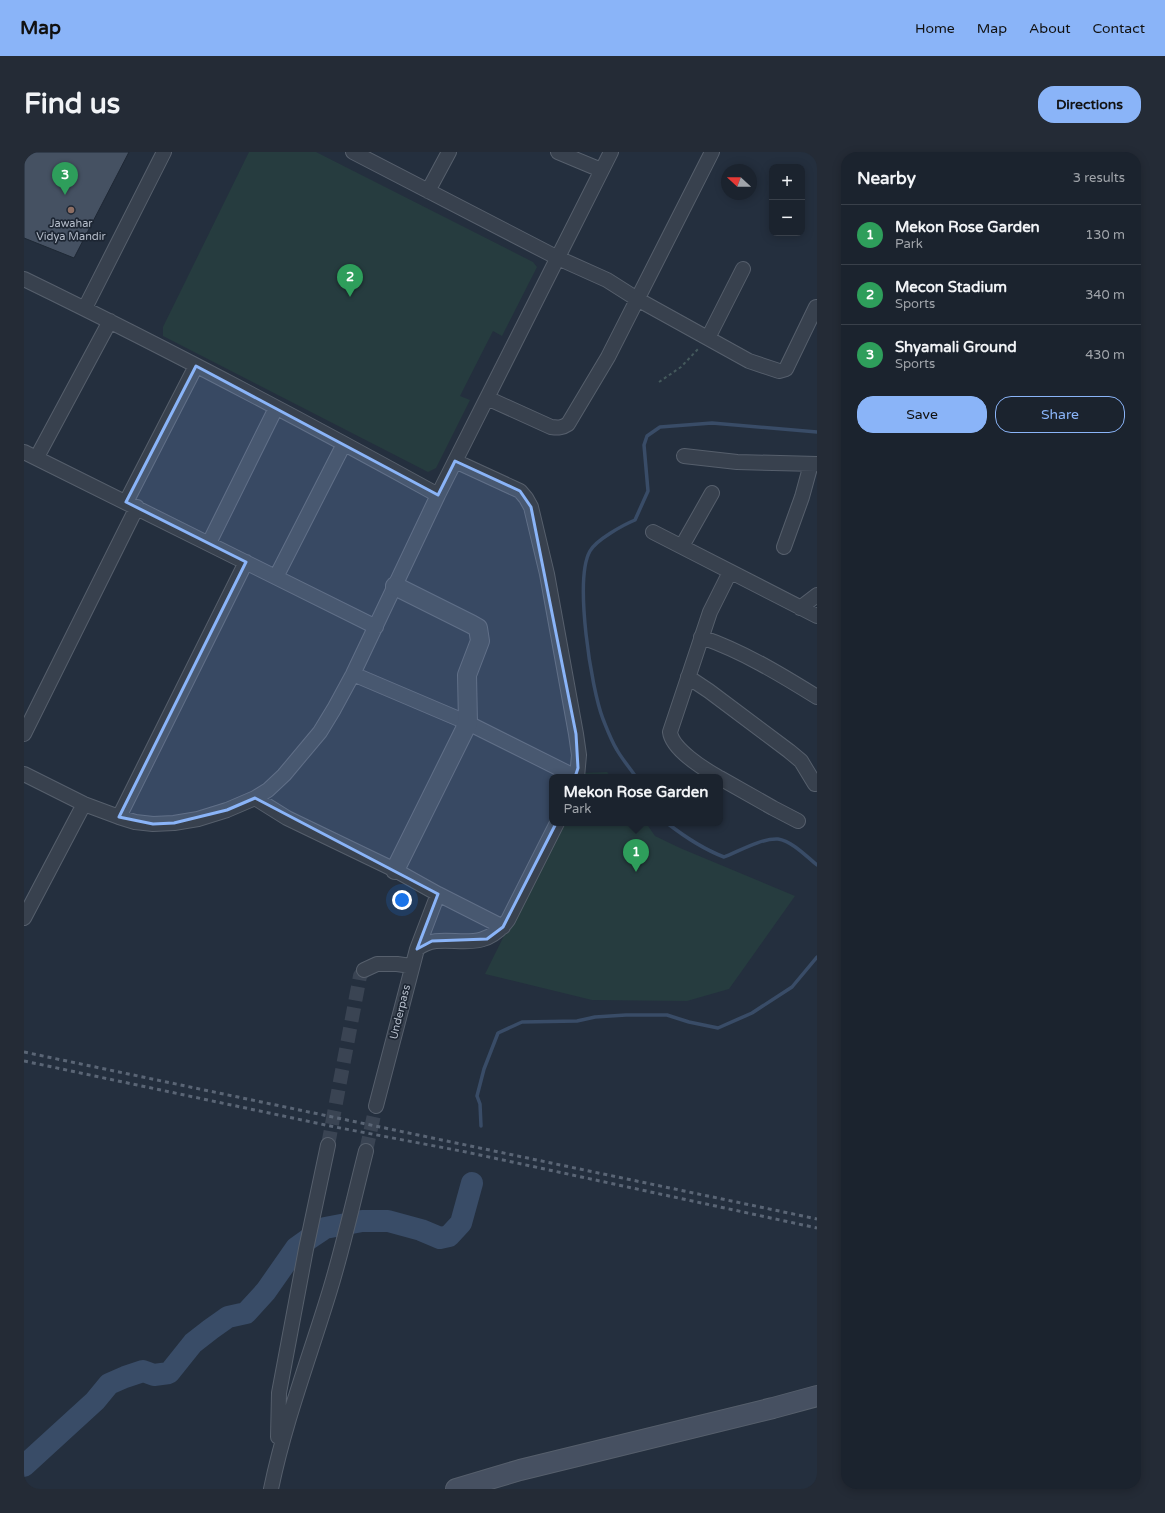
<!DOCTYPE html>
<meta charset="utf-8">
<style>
:root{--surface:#1b232e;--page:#242b36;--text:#f1f3f6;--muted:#a0a4aa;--line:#39404a;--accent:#8ab4f8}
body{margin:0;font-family:"Varela Round",sans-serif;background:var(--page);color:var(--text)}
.controls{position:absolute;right:12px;top:12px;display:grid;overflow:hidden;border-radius:8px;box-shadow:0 2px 10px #0003}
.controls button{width:36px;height:36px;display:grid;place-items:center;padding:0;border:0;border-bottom:1px solid var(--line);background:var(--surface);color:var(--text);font:20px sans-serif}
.compass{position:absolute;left:697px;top:12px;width:36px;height:36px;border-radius:50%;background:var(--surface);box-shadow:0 2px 10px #0003;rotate:291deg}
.you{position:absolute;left:378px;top:748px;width:14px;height:14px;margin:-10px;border:3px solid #fff;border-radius:50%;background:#1a73e8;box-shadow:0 0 0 6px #1a73e833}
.badge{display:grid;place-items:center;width:26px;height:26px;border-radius:50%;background:var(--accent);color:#fff;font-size:13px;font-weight:700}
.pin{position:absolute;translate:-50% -33px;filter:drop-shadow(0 1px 2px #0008)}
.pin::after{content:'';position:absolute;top:21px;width:14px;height:12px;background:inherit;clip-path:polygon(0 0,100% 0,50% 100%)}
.popup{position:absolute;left:525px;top:622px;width:174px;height:52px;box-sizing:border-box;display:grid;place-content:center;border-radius:8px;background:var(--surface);filter:drop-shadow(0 1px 3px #0005);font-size:13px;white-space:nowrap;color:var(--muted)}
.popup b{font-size:15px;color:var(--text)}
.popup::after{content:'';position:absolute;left:50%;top:100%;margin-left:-8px;border:8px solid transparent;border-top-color:var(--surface)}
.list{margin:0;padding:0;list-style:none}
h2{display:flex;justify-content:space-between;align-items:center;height:52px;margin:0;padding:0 16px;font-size:17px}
h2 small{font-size:13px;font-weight:400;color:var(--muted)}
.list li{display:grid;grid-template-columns:26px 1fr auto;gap:12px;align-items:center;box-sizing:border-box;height:60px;padding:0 16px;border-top:1px solid var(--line)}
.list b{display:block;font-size:15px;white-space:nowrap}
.list p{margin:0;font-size:13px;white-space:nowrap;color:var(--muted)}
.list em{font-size:13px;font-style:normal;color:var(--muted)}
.actions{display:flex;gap:8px;padding:12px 16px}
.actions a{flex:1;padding:9px 0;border:1px solid var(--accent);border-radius:16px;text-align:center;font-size:14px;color:var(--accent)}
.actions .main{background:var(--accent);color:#111}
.map{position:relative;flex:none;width:793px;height:1337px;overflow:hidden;border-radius:16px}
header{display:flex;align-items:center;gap:24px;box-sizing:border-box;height:56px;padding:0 20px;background:var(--accent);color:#111}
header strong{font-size:19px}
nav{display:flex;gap:22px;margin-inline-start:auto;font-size:14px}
.intro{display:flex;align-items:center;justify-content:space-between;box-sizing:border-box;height:96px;padding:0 24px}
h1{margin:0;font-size:28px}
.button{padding:10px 18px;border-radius:16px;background:var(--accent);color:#111;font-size:14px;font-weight:700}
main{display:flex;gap:24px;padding:0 24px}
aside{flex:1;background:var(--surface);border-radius:16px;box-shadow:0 2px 10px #0003}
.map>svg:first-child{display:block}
</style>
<header>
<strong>Map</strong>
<nav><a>Home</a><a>Map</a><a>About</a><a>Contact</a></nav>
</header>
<div class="intro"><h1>Find us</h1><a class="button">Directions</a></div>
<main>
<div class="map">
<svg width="793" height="1337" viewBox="0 0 793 1337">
<rect width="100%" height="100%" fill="#242f3e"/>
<!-- green -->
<path fill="#263c3f" d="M225,0H292L509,110L513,115L478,184L469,179L436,244L446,248L412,316L404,320L139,184V175Z
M583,620L587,625H559L561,621Z
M536,671H622L631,684L656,696L771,744L705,837L663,849L568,848L461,822Z"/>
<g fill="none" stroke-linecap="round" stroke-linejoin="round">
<!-- stream -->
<path stroke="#394c67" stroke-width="3.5" d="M612,625C606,616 598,607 593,598C587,588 583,577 579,567C567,536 550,427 566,399C572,388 599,373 611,368L624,339L620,293L623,284L636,275L688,271L793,280
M643,671C661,685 679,697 700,705C715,699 738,686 754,687C768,689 783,705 793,713
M457,974L456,952L453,944L460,917L474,881L498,870L553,869L571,865L602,863H643L665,870L694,876L728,861L768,835L793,805"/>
<!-- river -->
<path stroke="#394c67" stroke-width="22" d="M0,1314L71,1249L85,1232L101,1225L119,1219L130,1223L145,1221L169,1191L187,1177L204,1165L222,1161L242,1139L272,1096L286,1086L301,1076L338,1069H364L397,1078L416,1086L425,1084L437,1071L448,1031"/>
</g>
<!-- building -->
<path fill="#455162" stroke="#1f2835" d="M0,0H105L50,106L0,86Z"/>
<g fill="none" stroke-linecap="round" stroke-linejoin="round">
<!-- minor-tunnel -->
<path stroke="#3a4453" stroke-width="14" stroke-dasharray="14 7" stroke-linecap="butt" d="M304,993L336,824L340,818
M342,999L352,954"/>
<!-- minor casing -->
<g stroke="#565f6c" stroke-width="16">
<path id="minor" d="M329,0L534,106L583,128L613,147L725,209L755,219L762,217L792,155
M534,0L577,18
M404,39L425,0
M0,127C140,195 278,268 414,343
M61,156L140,0
M684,186L719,117
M463,246L527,275C534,276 538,276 544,272L584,205L688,0
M0,300L352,475
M660,304L713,310L793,312
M13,305L86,169
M431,309L496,339L502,346L507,355L523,422L552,582L555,603L553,625
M102,350L172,214
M629,380L793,464
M185,391L252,256
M658,394L688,341
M760,395L778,345L787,312
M252,425L320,292
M776,456L793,443
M677,485C718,499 756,522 793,545
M329,522L442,570L552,625
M664,525L685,539L765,599L777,609L791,632
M0,582L113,355
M0,622L60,652L95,665L111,670L129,672L150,671L174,667L203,658L231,646L244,638L260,623L296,580L310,557L329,522L414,343L587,0
M694,625C680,617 648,597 646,580L686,460L706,420
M696,626L749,656L774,669
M231,646L263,666L371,718L414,742L479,775
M95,665L222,410
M0,766L60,652
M393,797L414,742
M340,818L353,812H373L387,814
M352,954L393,797C421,775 454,808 484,768L533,671
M254,1285L255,1241L282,1097L304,993
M247,1337C261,1269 286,1204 306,1138C320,1092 330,1046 342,999"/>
</g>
<!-- tertiary casing -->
<g stroke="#565f6c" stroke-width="20">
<path id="tertiary" d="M371,434L447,472L454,476L456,489L443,523L444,571L371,718"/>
</g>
<!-- secondary casing -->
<g stroke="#565f6c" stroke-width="22">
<path id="secondary" d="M432,1337L496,1318L749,1256L793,1244"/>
</g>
<!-- path -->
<path stroke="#44595c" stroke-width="2" stroke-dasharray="3 3" stroke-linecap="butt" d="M635,230L657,215L675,196"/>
<!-- minor -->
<use href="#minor" stroke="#38414e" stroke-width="14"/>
<!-- tertiary -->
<use href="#tertiary" stroke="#38414e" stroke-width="18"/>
<!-- secondary -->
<use href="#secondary" stroke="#465061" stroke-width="20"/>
<!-- rail -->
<path stroke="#5a6575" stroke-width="3" stroke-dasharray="4 4" stroke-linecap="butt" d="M0,900L793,1067
M0,909L311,975L442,1000L793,1076"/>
</g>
<!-- marked area -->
<path fill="#8ab4f8" fill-opacity="0.2" stroke="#8ab4f8" stroke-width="3" stroke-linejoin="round" d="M172,214L414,343L431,309L496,339L507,355L552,582L554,616L543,650L479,775L463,787L408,789L393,797L414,742L231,646L203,658L150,671L129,672L95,665L222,410L102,350Z"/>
<!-- markers -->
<circle fill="#8d6e63" stroke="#1d2633" stroke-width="1.5" cx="47" cy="58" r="4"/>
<g text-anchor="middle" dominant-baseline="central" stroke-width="3.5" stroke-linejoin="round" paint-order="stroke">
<!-- poi labels -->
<g font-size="11" fill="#b4bcc9" stroke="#1d2633">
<text x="47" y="71">Jawahar<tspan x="47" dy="13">Vidya Mandir</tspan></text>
</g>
<!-- street labels -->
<g font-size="11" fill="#b4bcc9" stroke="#1d2633">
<text transform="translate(376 860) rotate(-76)">Underpass</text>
</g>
</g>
</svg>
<div class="controls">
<button>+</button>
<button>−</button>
</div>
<svg class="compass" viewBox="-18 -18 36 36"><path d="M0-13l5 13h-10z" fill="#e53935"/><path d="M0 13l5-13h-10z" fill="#a0a4aa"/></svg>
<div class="you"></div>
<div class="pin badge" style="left:612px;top:720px;background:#2e9e5b">1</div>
<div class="popup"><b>Mekon Rose Garden</b>Park</div>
<div class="pin badge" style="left:326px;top:145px;background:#2e9e5b">2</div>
<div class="pin badge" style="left:41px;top:43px;background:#2e9e5b">3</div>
</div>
<aside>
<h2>Nearby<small>3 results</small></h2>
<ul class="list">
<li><span class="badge" style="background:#2e9e5b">1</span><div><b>Mekon Rose Garden</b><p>Park</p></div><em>130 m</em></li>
<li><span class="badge" style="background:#2e9e5b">2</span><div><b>Mecon Stadium</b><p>Sports</p></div><em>340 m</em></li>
<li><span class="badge" style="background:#2e9e5b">3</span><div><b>Shyamali Ground</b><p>Sports</p></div><em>430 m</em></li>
</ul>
<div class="actions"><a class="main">Save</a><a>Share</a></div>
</aside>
</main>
